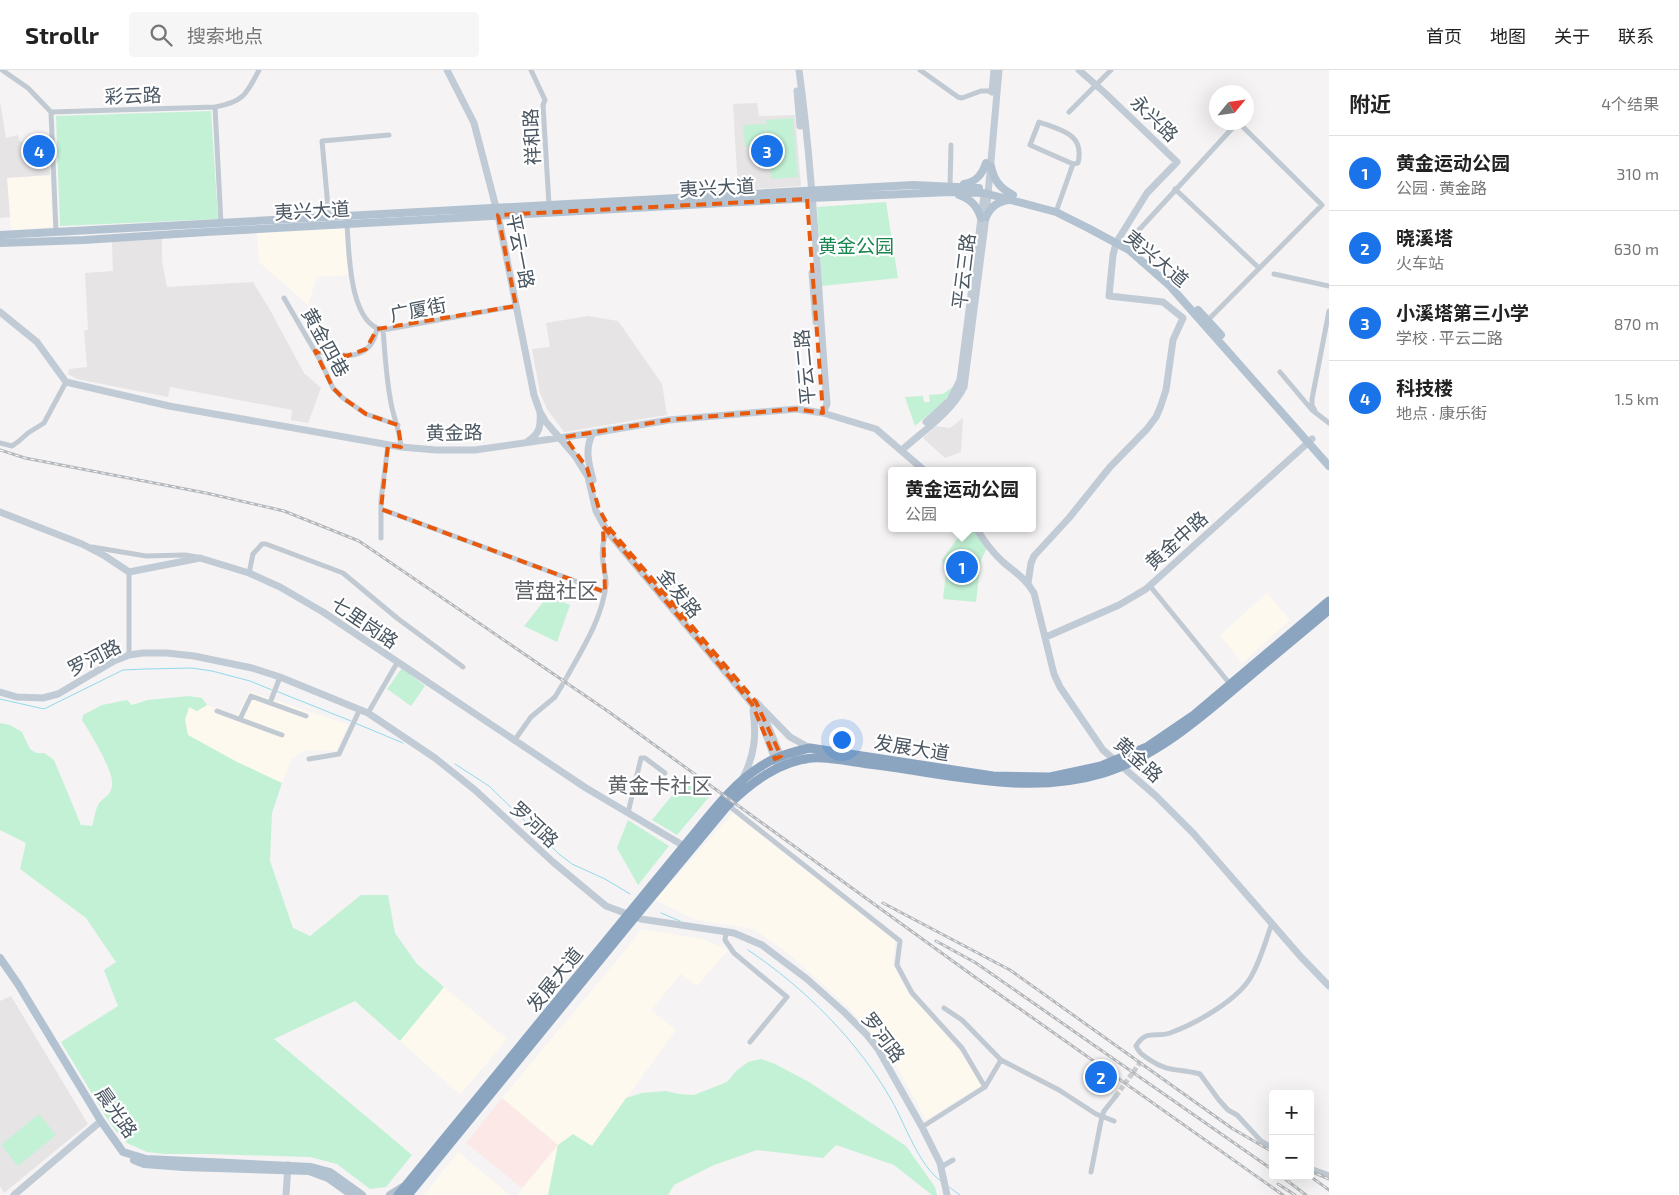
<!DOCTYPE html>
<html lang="zh">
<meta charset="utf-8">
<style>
:root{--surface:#fff;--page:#f6f6f6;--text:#222;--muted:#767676;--line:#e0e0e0;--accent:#1a73e8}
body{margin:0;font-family:"Exo 2","Noto Sans SC",sans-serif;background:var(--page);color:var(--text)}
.controls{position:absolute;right:15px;bottom:15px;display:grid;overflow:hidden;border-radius:5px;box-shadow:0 5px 20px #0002}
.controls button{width:45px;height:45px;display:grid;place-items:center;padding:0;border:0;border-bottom:1px solid var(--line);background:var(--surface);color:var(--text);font:25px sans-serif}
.compass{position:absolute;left:1209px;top:15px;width:45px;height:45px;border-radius:50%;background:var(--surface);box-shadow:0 5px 20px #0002;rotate:61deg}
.you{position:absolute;left:841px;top:669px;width:18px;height:18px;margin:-12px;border:4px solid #fff;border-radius:50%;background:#1a73e8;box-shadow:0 0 0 8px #1a73e833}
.badge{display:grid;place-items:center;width:32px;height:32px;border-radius:50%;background:var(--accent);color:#fff;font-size:16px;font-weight:700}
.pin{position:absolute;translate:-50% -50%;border:2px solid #fff;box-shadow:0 1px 5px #0006}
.popup{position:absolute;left:888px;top:397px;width:148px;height:65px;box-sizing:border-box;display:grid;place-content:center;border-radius:5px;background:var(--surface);filter:drop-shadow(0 1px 4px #0005);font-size:16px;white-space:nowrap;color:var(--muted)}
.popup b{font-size:19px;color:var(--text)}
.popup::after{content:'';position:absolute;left:50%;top:100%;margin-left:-10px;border:10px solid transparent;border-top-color:var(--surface)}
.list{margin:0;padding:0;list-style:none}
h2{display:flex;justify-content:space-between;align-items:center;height:65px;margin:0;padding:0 20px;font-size:21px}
h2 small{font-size:16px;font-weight:400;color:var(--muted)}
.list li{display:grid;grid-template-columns:32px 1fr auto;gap:15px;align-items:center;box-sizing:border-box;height:75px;padding:0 20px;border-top:1px solid var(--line)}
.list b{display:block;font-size:19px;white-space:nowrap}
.list p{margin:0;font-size:16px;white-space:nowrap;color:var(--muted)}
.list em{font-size:16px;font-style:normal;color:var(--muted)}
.icon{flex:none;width:28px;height:28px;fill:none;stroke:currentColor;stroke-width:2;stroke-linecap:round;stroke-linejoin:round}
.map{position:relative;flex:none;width:1329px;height:1125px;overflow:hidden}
header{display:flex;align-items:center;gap:30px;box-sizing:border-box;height:70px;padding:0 25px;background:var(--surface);border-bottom:1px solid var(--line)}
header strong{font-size:24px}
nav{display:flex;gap:28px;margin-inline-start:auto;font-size:18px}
.search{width:350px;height:45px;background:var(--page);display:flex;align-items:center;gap:12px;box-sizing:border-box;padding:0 18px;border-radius:5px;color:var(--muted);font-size:19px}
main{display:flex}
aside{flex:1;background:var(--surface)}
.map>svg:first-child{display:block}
</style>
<header>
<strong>Strollr</strong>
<div class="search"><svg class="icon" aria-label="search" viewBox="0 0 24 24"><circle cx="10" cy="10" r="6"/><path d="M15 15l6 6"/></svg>搜索地点</div>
<nav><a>首页</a><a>地图</a><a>关于</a><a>联系</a></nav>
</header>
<main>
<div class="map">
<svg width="1329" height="1125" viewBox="0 0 1329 1125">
<rect width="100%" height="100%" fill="#f5f3f3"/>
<!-- commercial -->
<path fill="#fdf9ef" d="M50,105L53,157L11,160L7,108Z
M345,158L349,205L317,207L308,235L259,192L257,162Z
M1267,523L1290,550L1242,593L1220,565Z
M249,621L349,655L336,681L305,680L292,689L282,713L237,692L188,665L185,650L189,637L197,641L207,635L237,646Z
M733,743L895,870L893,895L907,920L959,980L983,1014L926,1050L891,986L849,938L788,883L753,859L693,849L655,830Z
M641,859L703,869L728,880L697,916L681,904L651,940L676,960L592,1076L558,1075L548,1125H517L557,1075L502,1028L628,877Z
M444,917L507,969L460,1025L400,971Z
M458,1082L510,1125H424Z"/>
<!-- education -->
<path fill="#e6e4e5" d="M0,31L6,68L18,65L20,72L49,67L50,105L7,108L10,147L0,148Z
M757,33L759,46L795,45L801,116L738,120L733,34Z
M162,168V191L167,217L253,212L270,240L304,303L321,318L308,353L291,350L292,340L170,317L168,327L77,309L68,304L69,299L87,297L84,260H88L85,203L113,201L112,172Z
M588,246L618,251L662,314L667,345L564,362L547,339L540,323L532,279L550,277L546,253Z
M963,348L961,382L945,388L923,368L936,356L950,358Z
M11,926L88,1054L4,1123L0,1116V931Z"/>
<!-- medical -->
<path fill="#fce8e6" d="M502,1028L558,1075L522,1118L466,1073Z"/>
<!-- green -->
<path fill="#c3f1d5" d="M211,41L218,149L60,156L56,46Z
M793,48L798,107L771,109L766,50Z
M766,54L767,76L745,77L743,55Z
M886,132L898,208L822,216L817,137Z
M954,316C950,330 926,346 915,356L905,327L923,326L924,332H930L929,325L943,324Z
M965,458H972L987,478L981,490L976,532L943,529L946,503L942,490Z
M548,526L570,535L557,572L524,556Z
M402,598L425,616L411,636L387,619Z
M189,626L202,628L207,635L197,641L189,637L185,650L188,665L237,692L282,713L272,743L270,791L293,858L310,866L361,825H388L395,863L417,894L444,917L400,971L355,931L274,969L412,1085L386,1117L370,1119L337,1094L310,1087L207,1084H165L147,1082L127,1073L115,1060L106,1047L61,972L118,936L104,900L116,892L86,848L20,799L26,773L0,760V653L10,655L22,662L30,679L36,683H44L54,690L81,755L92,756C95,748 95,737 101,731C106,726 111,724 112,716C115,702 90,663 82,650L83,645L102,635L127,630L132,635L148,630Z
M683,712L709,727L677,765L652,750Z
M628,750L669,776L638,815L617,778Z
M761,989L775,994L809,1012L906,1076L935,1117L937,1125H932L894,1095L836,1075L823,1088L757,1080L714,1095L674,1115L668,1125H548L558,1075L573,1064L592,1076L626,1028L642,1023L666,1021L679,1024L694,1025L727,1012L736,1001L748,992Z
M39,1044L56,1065L18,1096L1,1075Z"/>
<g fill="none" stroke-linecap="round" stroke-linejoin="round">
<!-- stream -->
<path stroke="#90daee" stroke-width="1" d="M276,621L351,651
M0,629L44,639L123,600L145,599L192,598L212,601L250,611L272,620
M355,653L403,673
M455,694L489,716L559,784L572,794L605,809L630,824
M661,843L680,851
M748,880C805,918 858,971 892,1031C905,1054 919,1096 941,1111
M949,1117L960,1125"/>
<!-- street-tunnel -->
<path stroke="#caccce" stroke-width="5" stroke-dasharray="5 2.5" stroke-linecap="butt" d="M561,617L568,605
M1116,1026L1142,990"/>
<!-- street -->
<path stroke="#c1cad2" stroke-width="5" d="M2,0L28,18L51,42L56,162
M531,0L545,30L543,35L549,135
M920,0L958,27L962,28L981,21H992
M215,37L221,154
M51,42L215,37C243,32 246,25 259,0
M1069,42L1111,0
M950,116L951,75
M1175,119L1259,198
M1056,142L1073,94L1078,93C1085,64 1061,60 1039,52L1030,75L1073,94
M329,148L322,71L389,65
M347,154C349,182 349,254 383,260L516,236
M1126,174L1238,52
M1274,204L1329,216
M284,228L320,290L333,318L343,328L366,344L398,355
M1208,250L1322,135L1238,52
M383,260C385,283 386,305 390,327C392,345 400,359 401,377
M315,281C340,286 370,294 377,259
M1280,302L1312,340L1329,353
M1316,343L1312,335V329L1329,241
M0,373L12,376L19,371L28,363L44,353L66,312
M381,439L605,522
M381,468V430L388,375
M92,477L146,486L185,485L197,487
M129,502V585
M249,503L253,484L262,474H266L343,503L397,548L463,597
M1150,516L1230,614
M568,605C584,576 602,548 606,515C607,507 603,499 603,492C601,481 603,471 607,461
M270,633L280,607
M217,641L282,665
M368,643L397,593
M240,649L251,626L306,646
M514,671L531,647L555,627L561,617
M309,689L339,684L360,639
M728,735L900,871L897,895L912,923L962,978L985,1017
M628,743L641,688H645L665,703
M1272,853C1266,870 1261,888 1253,903C1241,929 1195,954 1170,963C1155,968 1146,959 1136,976C1139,983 1143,985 1150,990C1169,1003 1180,998 1200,1004L1219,1030L1228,1040L1237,1045L1261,1071L1273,1078
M726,862L725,870L734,883L787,927L750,972
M944,938L962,950L1001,990L1059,1020L1096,1044L1114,1051
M922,1057L985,1017L1001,990
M941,1097L953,1090
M1310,1098L1329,1105
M1091,1102L1102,1046L1104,1041L1116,1026"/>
<!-- secondary -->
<path stroke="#c1cbd6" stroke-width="7" d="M447,0L474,53L498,145L534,325L540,342L546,352L575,386L588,407L596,441L607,461L752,634L761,651L778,698
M799,0C814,110 818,223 827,334L823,343
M797,21L800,56
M992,22L994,0
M812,203L816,252
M0,242L37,272L66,312L169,336L401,377L436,380H475L593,363L669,350L796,339L823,343L876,359L925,401
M926,352L950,330L960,310L984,125
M528,371C540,364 541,355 540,342
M902,380C923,361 951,343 964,317L986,147L999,0
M593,410C589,394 584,379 593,363
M0,442L82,474L105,486L129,502L200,488L249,503L280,517L323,542L586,718L684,776
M976,458C984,471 992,482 1003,492C1015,502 1026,509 1034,523L1054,604L1060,617L1103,680L1156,726L1193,763L1301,887L1329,916
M1028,513L1031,493L1034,486L1069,448L1110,397L1147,359L1156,347L1160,338L1166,320L1173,270L1183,248L1163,232L1109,226L1113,185L1116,173L1147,123L1177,92L1105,23L1079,0
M1046,567L1119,535L1146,519L1312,369
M0,622L17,627L43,628L58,624L114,591L129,585L143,583H167L194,586L252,598L280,607L368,643L435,688L475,720L553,792L606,836L641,849L734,863L762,875L807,909L844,942L867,965L878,979L922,1057L940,1093L947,1125
M756,632L790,667L810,678
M766,651L782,689
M743,708C754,686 757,666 753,641
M14,1125L101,1051
M286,1125L288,1095"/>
<!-- primary -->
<path stroke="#b3c2d1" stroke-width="8" d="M991,96C994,111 1000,118 1013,125
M964,114C976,112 982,105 986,93
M959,125C971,129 977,136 981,148
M986,147C991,136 998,131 1009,130
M0,165L913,115L979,118
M0,173L84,170L206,162L811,128L950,122L984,123L1056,142L1088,158L1129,180L1170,216L1329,396
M1198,240L1221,265
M0,888L18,914L101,1051L123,1082L146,1089L311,1097L330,1102L362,1125
M134,1090L144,1094L183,1097L309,1101L328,1108L352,1125
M390,1125L403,1117"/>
<!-- highway -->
<path stroke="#8ba5c1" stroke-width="9" d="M398,1125L684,776C707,749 732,713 763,695C777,686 793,682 810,678L993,706L1050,707L1101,696L1147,677L1194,645L1329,531
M408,1125L635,847L728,735C751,713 779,691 812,688C825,686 854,692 868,694C946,703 1026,727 1104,703C1156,686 1198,650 1239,615C1269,590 1299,565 1329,540"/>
<!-- rail casing -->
<g stroke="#b5b8bd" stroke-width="3">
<path id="rail" d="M0,380L25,388L206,423L284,441L359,471L609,642L972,905L1283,1125
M883,833L1010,900L1233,1059L1273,1082
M936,871L976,893L1273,1100
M1310,1101L1329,1109
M1281,1106L1306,1125
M1310,1106L1329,1120
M1278,1114L1295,1125"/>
</g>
<!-- rail -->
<use href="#rail" stroke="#fff" stroke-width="1" stroke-dasharray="4" stroke-linecap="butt"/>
</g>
<!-- marked area -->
<path fill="none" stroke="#e8590c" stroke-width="4" stroke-dasharray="10 6" stroke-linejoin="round" d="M807,129L823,343L796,339L669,350L565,367L587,398L599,439L610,459L756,632L781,686L775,689L752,634L603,456L605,522L381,439L388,375L401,377L398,355L366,344L343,328L333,318L315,281L347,286L366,279L377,259L516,236L498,145Z"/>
<g text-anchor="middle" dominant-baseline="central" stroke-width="4.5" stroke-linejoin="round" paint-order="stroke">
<!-- street labels -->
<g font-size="19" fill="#4a5661" stroke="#fff">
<text transform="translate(133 25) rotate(-2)">彩云路</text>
<text transform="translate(1155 48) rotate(44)">永兴路</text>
<text transform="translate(531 67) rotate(-93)">祥和路</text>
<text transform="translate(717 117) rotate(-3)">夷兴大道</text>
<text transform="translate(312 140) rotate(-3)">夷兴大道</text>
<text transform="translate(521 181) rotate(79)">平云一路</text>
<text transform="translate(1157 188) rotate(40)">夷兴大道</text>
<text transform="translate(963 201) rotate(-83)">平云三路</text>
<text transform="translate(418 239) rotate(-11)">广厦街</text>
<text transform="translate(326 272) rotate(61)">黄金四巷</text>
<text transform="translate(804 297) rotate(-95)">平云二路</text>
<text transform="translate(454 362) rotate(-1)">黄金路</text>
<text transform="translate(1176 470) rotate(-42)">黄金中路</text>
<text transform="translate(680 523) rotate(51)">金发路</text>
<text transform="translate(365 552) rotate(34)">七里岗路</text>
<text transform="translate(94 587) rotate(-27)">罗河路</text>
<text transform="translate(912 677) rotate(9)">发展大道</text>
<text transform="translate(1139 689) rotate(42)">黄金路</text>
<text transform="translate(535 754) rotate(43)">罗河路</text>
<text transform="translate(554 909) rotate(-51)">发展大道</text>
<text transform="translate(884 967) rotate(53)">罗河路</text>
<text transform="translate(117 1042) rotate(55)">晨光路</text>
</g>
<!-- park labels -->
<g font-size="19" fill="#17864f" stroke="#fff">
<text x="856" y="175">黄金公园</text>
</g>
<!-- quarter labels -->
<g font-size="21" fill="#5f6368" stroke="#fff">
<text x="556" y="519">营盘社区</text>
<text x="660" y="714">黄金卡社区</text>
</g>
</g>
</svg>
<div class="controls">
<button>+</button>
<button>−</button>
</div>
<svg class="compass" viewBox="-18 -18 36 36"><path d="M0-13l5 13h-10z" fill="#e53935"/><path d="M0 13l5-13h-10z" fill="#767676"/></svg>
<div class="you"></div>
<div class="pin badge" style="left:962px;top:497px">1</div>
<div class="popup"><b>黄金运动公园</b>公园</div>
<div class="pin badge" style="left:1101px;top:1007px">2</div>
<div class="pin badge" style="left:767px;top:81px">3</div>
<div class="pin badge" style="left:39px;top:81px">4</div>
</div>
<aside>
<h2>附近<small>4个结果</small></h2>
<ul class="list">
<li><span class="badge">1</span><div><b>黄金运动公园</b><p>公园 · 黄金路</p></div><em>310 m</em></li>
<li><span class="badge">2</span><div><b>晓溪塔</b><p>火车站</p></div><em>630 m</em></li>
<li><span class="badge">3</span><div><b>小溪塔第三小学</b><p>学校 · 平云二路</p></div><em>870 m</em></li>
<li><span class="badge">4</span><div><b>科技楼</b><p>地点 · 康乐街</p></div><em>1.5 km</em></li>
</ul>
</aside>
</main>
